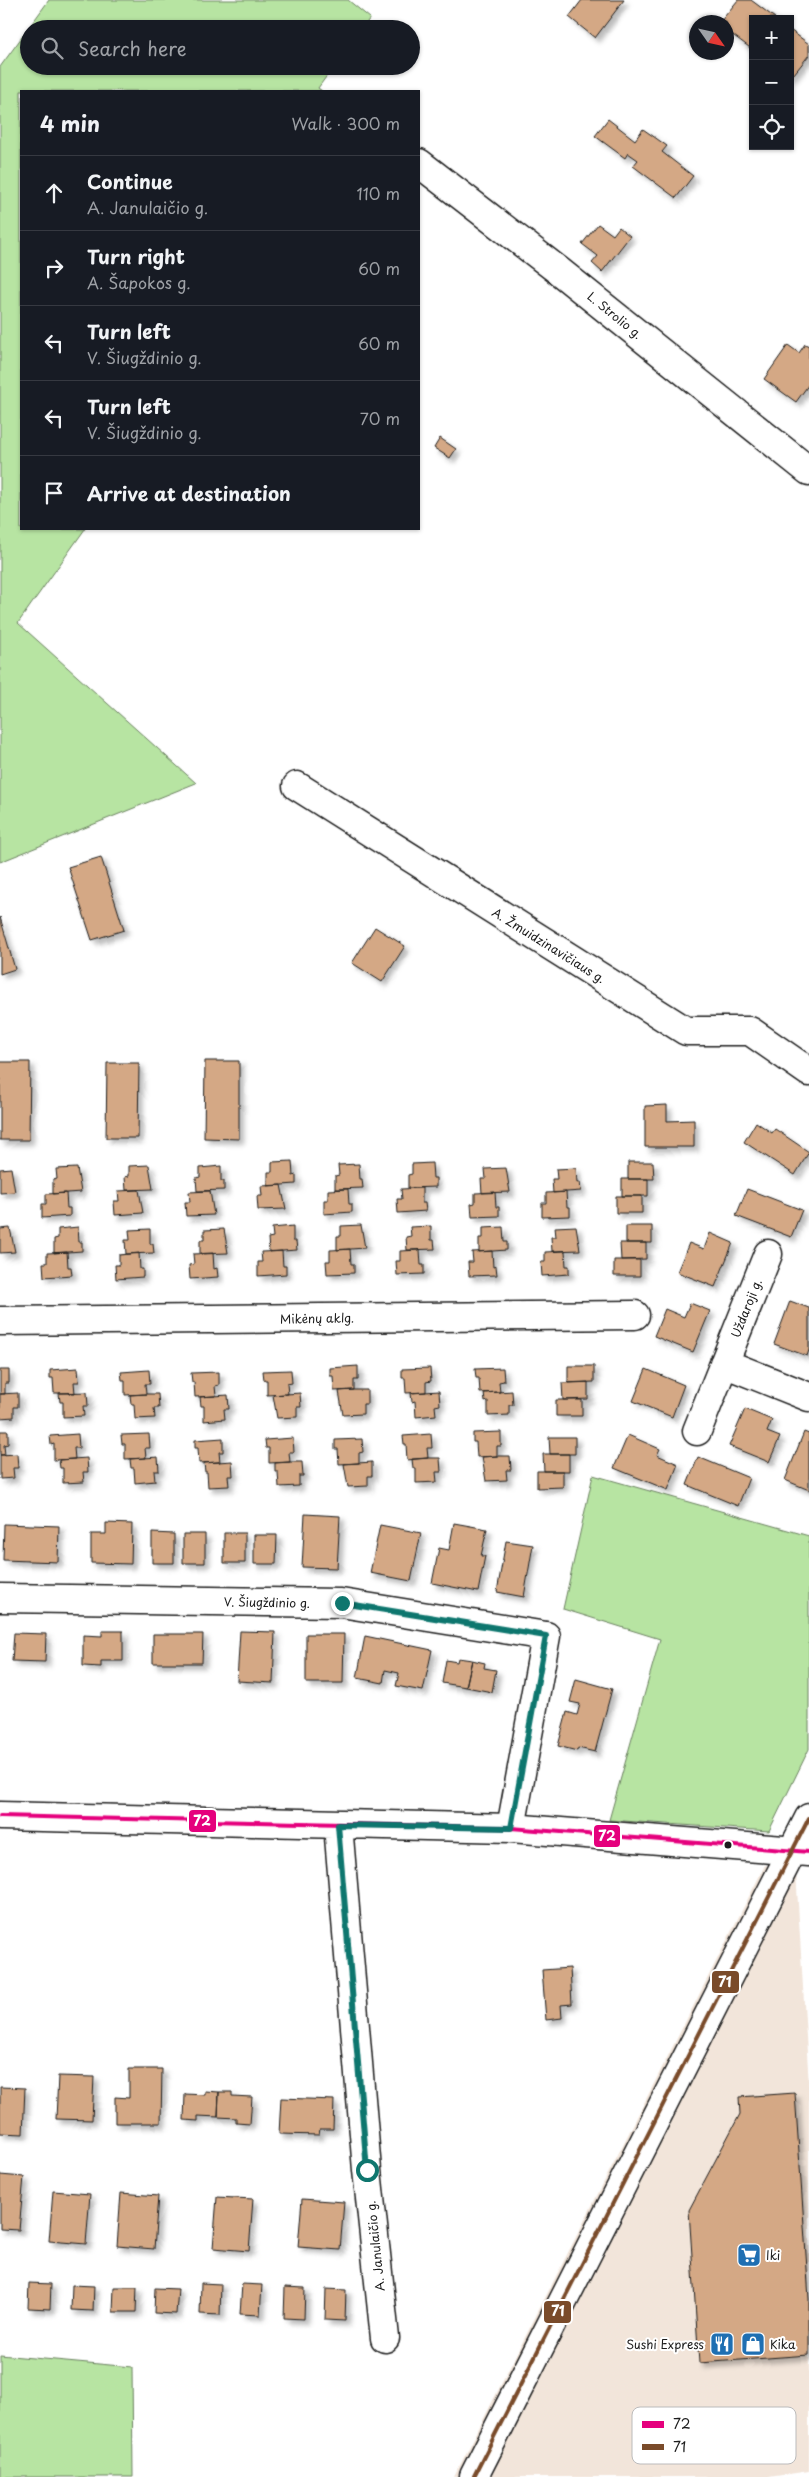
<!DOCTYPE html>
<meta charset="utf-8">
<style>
:root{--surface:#171b24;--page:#20242c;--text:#f1f3f6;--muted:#9ea1a6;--line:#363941}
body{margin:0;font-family:"Playpen Sans",sans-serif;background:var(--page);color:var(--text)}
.controls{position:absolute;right:15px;top:15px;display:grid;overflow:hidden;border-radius:0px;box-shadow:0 1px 4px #0004}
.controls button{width:45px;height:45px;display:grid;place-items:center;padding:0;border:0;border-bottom:1px solid var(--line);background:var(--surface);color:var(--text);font:25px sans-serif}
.compass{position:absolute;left:689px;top:15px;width:45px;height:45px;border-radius:50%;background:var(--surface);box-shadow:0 1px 4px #0004;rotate:124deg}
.stop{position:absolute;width:15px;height:15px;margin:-11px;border:4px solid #0f766e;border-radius:50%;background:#fff}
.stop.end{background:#0f766e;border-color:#fff;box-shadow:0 1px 5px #0008}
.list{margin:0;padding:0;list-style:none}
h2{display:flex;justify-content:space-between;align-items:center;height:65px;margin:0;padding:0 20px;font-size:21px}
h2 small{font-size:16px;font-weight:400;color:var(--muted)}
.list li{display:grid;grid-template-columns:32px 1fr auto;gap:15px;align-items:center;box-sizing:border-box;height:75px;padding:0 20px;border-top:1px solid var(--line)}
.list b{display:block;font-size:19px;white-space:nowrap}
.list p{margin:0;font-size:16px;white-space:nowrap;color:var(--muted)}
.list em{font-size:16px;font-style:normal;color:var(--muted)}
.icon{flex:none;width:28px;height:28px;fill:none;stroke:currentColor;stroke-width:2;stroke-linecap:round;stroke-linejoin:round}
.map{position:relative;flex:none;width:809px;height:2477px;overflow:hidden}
.search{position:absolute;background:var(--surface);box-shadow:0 1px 4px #0004;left:20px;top:20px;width:400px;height:55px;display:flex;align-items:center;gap:12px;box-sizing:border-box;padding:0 18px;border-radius:28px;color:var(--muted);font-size:19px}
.panel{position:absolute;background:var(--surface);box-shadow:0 1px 4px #0004;left:20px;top:90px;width:400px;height:440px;border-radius:0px}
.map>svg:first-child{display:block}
</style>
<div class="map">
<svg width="809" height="2477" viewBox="0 0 809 2477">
<defs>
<filter id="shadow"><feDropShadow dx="4.5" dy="4.5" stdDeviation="2.5" flood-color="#0004"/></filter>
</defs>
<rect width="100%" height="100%" fill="#fff"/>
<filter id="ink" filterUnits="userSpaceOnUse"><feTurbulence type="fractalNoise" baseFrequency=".02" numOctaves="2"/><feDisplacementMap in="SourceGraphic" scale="10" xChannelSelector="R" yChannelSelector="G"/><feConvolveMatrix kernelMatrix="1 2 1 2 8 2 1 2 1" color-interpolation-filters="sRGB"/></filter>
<g filter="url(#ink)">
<!-- built -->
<path fill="#f2e5da" d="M765,1865L796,1871L809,2086V2471L769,2477H454Z"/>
<!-- green -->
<path fill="#b7e4a2" stroke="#6a805f" d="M49,0H348L370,18L362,29H29V66H334L318,88L322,91H21V529H85L18,623L196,783L0,862V67Z
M593,1475L809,1536V1749L769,1831L609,1820L660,1639L563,1609Z
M0,2355L132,2367L133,2477H0Z"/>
<!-- building -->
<path fill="#d4a885" stroke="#1c1c1c" filter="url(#shadow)" d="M582,0H624L595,38L569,17Z
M738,0H751L775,18L753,19V50L726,30V22H720Z
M790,30L809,44V55L790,79Z
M608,119L635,140L643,129L667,146L662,152L693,176L676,198L633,166L638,160L628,153L625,158L595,136Z
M598,224L613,235L619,227L630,236L602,272L592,263L598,256L582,244Z
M805,344L809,346V384L796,402L764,379L788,345L799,353Z
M440,438L456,449L450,458L434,448Z
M101,857L124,930L92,940L68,867Z
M0,917L15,969L0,974Z
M375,927L405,946L382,982L352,963Z
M205,1061H239V1139L204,1138Z
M0,1062H30L29,1140H0Z
M107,1063H139L138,1138H106Z
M667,1105V1121L694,1120V1147H645V1106Z
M756,1122L772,1133L775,1129L809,1152L795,1175L744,1142Z
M292,1161L293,1176L296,1175V1184L268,1186V1172H272V1162Z
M628,1162H653L654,1179H628Z
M432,1163L433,1178H436V1187L408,1188V1175L412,1174V1164Z
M359,1164L360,1179H362L363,1188L335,1189V1176L339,1175L338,1165Z
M149,1165L153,1189L126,1190L125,1177L129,1176V1166Z
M221,1166V1181H224V1190L197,1191L196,1178L200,1177V1168Z
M11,1168L15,1192L0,1193V1169Z
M77,1168L81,1192L53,1194V1180L57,1179L56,1169Z
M506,1168L510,1192L482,1193L481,1179H486L485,1169Z
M576,1168L577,1183L580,1182L581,1191L553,1193L552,1179H557L556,1169Z
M622,1179H648V1196H622Z
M281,1185L286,1209L258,1210L257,1196H262L261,1186Z
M422,1188V1203H425L426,1211L398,1213L397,1199H402L401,1189Z
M348,1189L349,1204H352V1212L324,1214V1200H328V1190Z
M747,1189L802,1210L791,1237L736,1216Z
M139,1190L143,1213L115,1215L114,1201H119L118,1191Z
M210,1191L214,1215L186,1216L185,1202H190L189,1192Z
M495,1192L496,1207H499V1216L472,1217L471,1204L475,1203V1193Z
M566,1192L567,1207H570V1216L542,1217V1203H546V1193Z
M66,1193L67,1208H70V1216L42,1218V1204H46V1194Z
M616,1196H642V1213H616Z
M361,1225L365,1248L337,1250V1236H341V1226Z
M293,1226V1241H296L297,1250L269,1252L268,1238L273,1237L272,1228Z
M431,1226V1240H434L435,1249L407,1250L406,1237L411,1236L410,1227Z
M576,1226L580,1250L552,1251L551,1237H556L555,1227Z
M626,1226H652V1243H626Z
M78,1227L79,1242H82V1251L54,1253V1239L58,1238V1229Z
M503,1227L504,1242H507V1250L479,1252V1238H483V1228Z
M10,1228L15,1252L0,1253V1229Z
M150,1229V1244H153L154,1253L126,1254L125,1240H130L129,1230Z
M224,1229L228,1253L200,1254V1240H204V1230Z
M710,1233L733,1243L715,1287L677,1272L689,1243L704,1249Z
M620,1243H646V1259L621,1260Z
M350,1249L351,1264H354V1273L327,1274L326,1261H330V1250Z
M420,1250L421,1265H424V1274L397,1275L396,1261H400V1251Z
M282,1251L283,1266H286V1274L258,1276V1262H262L261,1252Z
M492,1251L493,1267L496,1266L497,1275L469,1276L468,1262H473L472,1252Z
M565,1251L566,1266H569V1274L542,1276L541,1262H545V1252Z
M67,1252L68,1267H71L72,1275L44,1277L43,1263H47V1253Z
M139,1253L140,1269H143V1277L116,1279L115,1265H119V1255Z
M213,1253L214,1269L217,1268L218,1277L190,1279L189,1265L194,1264L193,1254Z
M614,1260H640V1276H614Z
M790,1301L809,1308V1350L807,1356L774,1344Z
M690,1303L710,1311L693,1352L654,1336L665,1309L684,1317Z
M358,1366V1380H354V1390L334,1391L333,1376H330V1368Z
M568,1366H594V1382L568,1383Z
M78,1368L79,1382H74L75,1393H54L53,1378H50V1370Z
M430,1368L431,1381L426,1382V1392L406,1393L405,1378H402V1369Z
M503,1368L504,1381L499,1382L500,1392L480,1393L479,1378H476L475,1369Z
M646,1369L684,1385L672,1417L633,1401Z
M0,1370H9V1383H5V1394H0Z
M149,1370L150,1384H145L146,1394L125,1395V1380H122L121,1372Z
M291,1370L292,1383L287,1384L288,1394L267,1395V1380H264L263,1371Z
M219,1372V1385L215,1386L216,1396L195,1397L194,1382H192L191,1373Z
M588,1382V1399L563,1400L562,1383Z
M354,1390H367V1404H363V1414L343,1415L339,1391Z
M439,1391L440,1405L435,1406L436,1415L416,1417L415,1401L412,1402L411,1393Z
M512,1391L513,1405H509V1415L488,1416V1401L485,1402L484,1393Z
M87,1392L88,1406H83L84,1416L63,1417V1402H60L59,1393Z
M18,1393V1407H14V1417L0,1418V1394Z
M300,1393L301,1407H297V1417L277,1418L273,1395Z
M146,1394H158L159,1408H154L155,1418L135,1419L134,1404H131L130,1395Z
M228,1395L229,1409H224L225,1419L204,1421V1406H201L200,1397Z
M556,1400H582V1416H556Z
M745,1409L772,1420L767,1432L780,1437L769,1462L729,1446Z
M0,1431H8V1444L4,1445L5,1455H0Z
M501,1432V1446H497V1456L477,1457L476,1442H473V1433Z
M804,1432L809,1434V1490L785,1480Z
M78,1434L79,1448H74L75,1459L54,1460V1444L51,1445L50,1436Z
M149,1434L150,1448H145L146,1458L125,1459V1444H122L121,1435Z
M431,1434L432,1448H427L428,1458L407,1460L406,1444H404L403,1436Z
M628,1435L660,1449L657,1455L678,1464L668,1490L614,1468Z
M549,1437H575V1454H550Z
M223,1438V1452H219L220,1462L199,1463L198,1448H195V1440Z
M293,1438L294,1452H289L290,1462L269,1463V1448H266L265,1440Z
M362,1439L363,1452L359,1453V1463L339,1464L338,1449H335V1440Z
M17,1454L18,1468H13L14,1478L0,1479V1455Z
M543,1454H569V1471H544Z
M497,1456H510L511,1470H506L507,1480L486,1481L482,1457Z
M158,1457L159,1471H154L155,1481L135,1483L134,1468H131L130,1459Z
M698,1457L749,1478L738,1506L687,1485Z
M87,1458L88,1472H83L84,1482L63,1483V1468H60L59,1460Z
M428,1458H440L441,1472H436L437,1482L416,1483V1468H413L412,1459Z
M232,1461L233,1476H228L229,1486L208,1487L207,1472H205L204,1463Z
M290,1462H302L303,1476H299V1486L279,1487L278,1472H275V1463Z
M372,1462V1476H368V1486L348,1487L344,1464Z
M537,1471H563V1487L537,1488Z
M305,1514L340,1516L337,1568L302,1567Z
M106,1523L132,1524L131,1564L91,1563V1534H106Z
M454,1523L487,1529L481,1556H485L478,1592L432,1583L439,1548L449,1550Z
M4,1524L59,1526L58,1562L3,1560Z
M380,1525L421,1533L411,1581L370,1573Z
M152,1533L174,1534V1563H152Z
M224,1533H245V1563H224Z
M183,1534H205V1563H183Z
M254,1535H277L276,1564H254Z
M506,1541L533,1545L524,1597L497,1592Z
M102,1631H123V1661H101V1667L83,1666V1635L102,1636Z
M240,1631L275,1632L273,1683L237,1681Z
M14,1633L46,1634L45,1662L12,1661Z
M153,1634H203L202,1663H153Z
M306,1634H344L343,1683H306Z
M365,1636L432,1650L423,1691L396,1686L399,1673L385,1670L383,1683L357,1678Z
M458,1658L472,1660L466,1687L442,1683L446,1660L457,1662Z
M472,1660L485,1663L484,1668L496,1670L492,1692L466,1687Z
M576,1679L612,1689L595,1752L578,1748L577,1751L558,1746L567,1712L577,1715L580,1704L570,1702Z
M570,1968L572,2004L561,2005L562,2018L546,2020L542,1970Z
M129,2069H162L161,2123H115V2097L129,2098Z
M58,2076L94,2077L92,2120L56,2119Z
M0,2087L25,2088L23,2134L0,2133Z
M205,2091L219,2092L218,2117L198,2116V2121L184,2120L185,2094L205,2095Z
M219,2092H232V2096L252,2097L250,2124L236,2123V2118L218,2117Z
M795,2093L809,2299V2355L699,2363L689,2210L740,2114L739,2097Z
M281,2098L334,2100L333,2129H320L319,2135L279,2134Z
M0,2175L24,2177L19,2230L0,2229Z
M53,2191L90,2194L86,2244L49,2241Z
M121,2193L158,2196L154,2249L117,2246Z
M217,2197L253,2199L249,2251L213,2248Z
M302,2199L344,2202L340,2250L298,2247Z
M29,2283L51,2284L50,2309L28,2308Z
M201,2283L221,2284L220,2315L200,2314Z
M242,2284L262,2285L260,2315L240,2314Z
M72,2285L94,2286L93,2311L71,2310Z
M114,2287H137L136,2312H113Z
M285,2287L305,2288L304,2319L284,2318Z
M155,2288L178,2289L176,2314L154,2313Z
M326,2289L346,2290L345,2321L325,2320Z"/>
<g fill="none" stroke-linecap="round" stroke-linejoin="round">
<!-- minor casing -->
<g stroke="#1c1c1c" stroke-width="31">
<path id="minor" d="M419,163L559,271L809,471
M297,786L686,1031H750L809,1072
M0,1321L635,1315
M724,1363L809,1397
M697,1431L768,1254
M0,1598L341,1603L546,1636L511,1828
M0,1816L511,1828L809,1852
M338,1825L367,2170L385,2338
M474,2476L809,1818"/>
</g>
<!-- minor -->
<use href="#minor" stroke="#fff" stroke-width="28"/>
<!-- bus-1 casing -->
<g stroke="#fff" stroke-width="8">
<path id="bus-1" d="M0,1816L511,1828L809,1852"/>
</g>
<!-- bus-2 casing -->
<g stroke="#fff" stroke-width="8">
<path id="bus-2" d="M474,2476L809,1818"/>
</g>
<!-- bus-1 -->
<use href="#bus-1" stroke="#e5007d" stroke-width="4"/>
<!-- bus-2 -->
<use href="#bus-2" stroke="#7a4b2a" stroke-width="4"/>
</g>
</g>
<g fill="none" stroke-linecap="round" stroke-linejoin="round" filter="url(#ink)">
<!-- route -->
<path stroke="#0f766e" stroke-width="6" d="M342,1603L546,1636L511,1828L338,1825L367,2170"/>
</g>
<!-- icons -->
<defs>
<g id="supermarket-square" transform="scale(1.25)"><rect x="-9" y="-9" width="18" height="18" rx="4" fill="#1f6fb2" stroke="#fff"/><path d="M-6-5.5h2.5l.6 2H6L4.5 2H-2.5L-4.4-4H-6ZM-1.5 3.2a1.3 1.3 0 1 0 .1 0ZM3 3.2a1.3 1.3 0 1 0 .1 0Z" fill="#fff"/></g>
<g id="restaurant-square" transform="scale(1.25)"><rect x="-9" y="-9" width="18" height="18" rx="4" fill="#1f6fb2" stroke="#fff"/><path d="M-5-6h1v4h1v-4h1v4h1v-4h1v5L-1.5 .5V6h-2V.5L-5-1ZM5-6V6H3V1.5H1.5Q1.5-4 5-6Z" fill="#fff"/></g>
<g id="shop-square" transform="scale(1.25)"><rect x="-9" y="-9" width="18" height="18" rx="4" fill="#1f6fb2" stroke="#fff"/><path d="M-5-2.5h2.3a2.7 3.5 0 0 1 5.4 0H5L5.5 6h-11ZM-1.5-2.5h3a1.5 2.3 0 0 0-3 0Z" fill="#fff"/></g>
</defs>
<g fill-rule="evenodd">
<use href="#supermarket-square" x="749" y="2255"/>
<use href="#restaurant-square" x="722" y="2344"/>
<use href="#shop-square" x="753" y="2344"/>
</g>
<!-- markers -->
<circle fill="#1c1c1c" stroke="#fff" stroke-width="2" cx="728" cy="1845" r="4.5"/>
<g text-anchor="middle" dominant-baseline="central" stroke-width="4" stroke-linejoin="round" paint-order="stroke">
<!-- street labels -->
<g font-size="12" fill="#1c1c1c" stroke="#fff">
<text transform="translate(615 315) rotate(39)">L. Strolio g.</text>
<text transform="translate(549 945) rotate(32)">A. Žmuidzinavičiaus g.</text>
<text transform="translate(746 1308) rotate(-68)">Uždaroji g.</text>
<text transform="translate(317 1318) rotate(-1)">Mikėnų aklg.</text>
<text transform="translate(267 1602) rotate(1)">V. Šiugždinio g.</text>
<text transform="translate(375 2246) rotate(-96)">A. Janulaičio g.</text>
</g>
<!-- poi labels -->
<g font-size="12" fill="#1c1c1c" stroke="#fff" text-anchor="start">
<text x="766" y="2255">Iki</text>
<text x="704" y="2344" text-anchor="end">Sushi Express</text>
<text x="770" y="2344">Kika</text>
</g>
</g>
<!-- legend -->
<rect x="632" y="2407" width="164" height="57" rx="8" fill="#fff" stroke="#bbb" stroke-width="1"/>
<rect x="642" y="2421" width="22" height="7" fill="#e5007d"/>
<rect x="642" y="2444" width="22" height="6" fill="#7a4b2a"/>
<g font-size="14" fill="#1c1c1c">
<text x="673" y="2429">72</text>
<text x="673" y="2452">71</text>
</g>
<g stroke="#fff" stroke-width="2">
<rect x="188" y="1809" width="29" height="24" rx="5" fill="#e5007d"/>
<rect x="593" y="1824" width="28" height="24" rx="5" fill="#e5007d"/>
<rect x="711" y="1970" width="29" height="24" rx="5" fill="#7a4b2a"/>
<rect x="543" y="2300" width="29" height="24" rx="5" fill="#7a4b2a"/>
</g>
<g font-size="14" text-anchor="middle" font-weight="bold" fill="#fff">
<text x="202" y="1826">72</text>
<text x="607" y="1841">72</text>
<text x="725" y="1987">71</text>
<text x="558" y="2316">71</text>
</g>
</svg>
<div class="controls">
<button>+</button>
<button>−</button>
<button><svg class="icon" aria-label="locate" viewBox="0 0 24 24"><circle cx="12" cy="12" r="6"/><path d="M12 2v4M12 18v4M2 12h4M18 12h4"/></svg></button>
</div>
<svg class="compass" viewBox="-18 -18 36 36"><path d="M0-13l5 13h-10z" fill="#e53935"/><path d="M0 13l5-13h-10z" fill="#9ea1a6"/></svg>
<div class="stop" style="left:367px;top:2170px"></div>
<div class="stop end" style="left:342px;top:1603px"></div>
<div class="search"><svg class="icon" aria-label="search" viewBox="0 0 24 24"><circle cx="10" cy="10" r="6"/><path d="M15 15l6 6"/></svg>Search here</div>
<section class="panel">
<h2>4 min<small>Walk · 300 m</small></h2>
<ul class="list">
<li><svg class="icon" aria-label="ahead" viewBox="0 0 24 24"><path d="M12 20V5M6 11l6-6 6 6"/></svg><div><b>Continue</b><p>A. Janulaičio g.</p></div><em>110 m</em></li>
<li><svg class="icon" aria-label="right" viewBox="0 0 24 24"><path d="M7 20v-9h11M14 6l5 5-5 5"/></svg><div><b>Turn right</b><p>A. Šapokos g.</p></div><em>60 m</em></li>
<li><svg class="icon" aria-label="left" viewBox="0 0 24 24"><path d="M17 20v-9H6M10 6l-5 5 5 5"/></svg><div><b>Turn left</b><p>V. Šiugždinio g.</p></div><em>60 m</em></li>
<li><svg class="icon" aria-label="left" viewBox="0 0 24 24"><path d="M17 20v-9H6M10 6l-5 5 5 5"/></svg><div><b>Turn left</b><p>V. Šiugždinio g.</p></div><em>70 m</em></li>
<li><svg class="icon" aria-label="arrive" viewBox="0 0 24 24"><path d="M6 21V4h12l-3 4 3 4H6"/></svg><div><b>Arrive at destination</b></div></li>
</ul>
</section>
</div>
